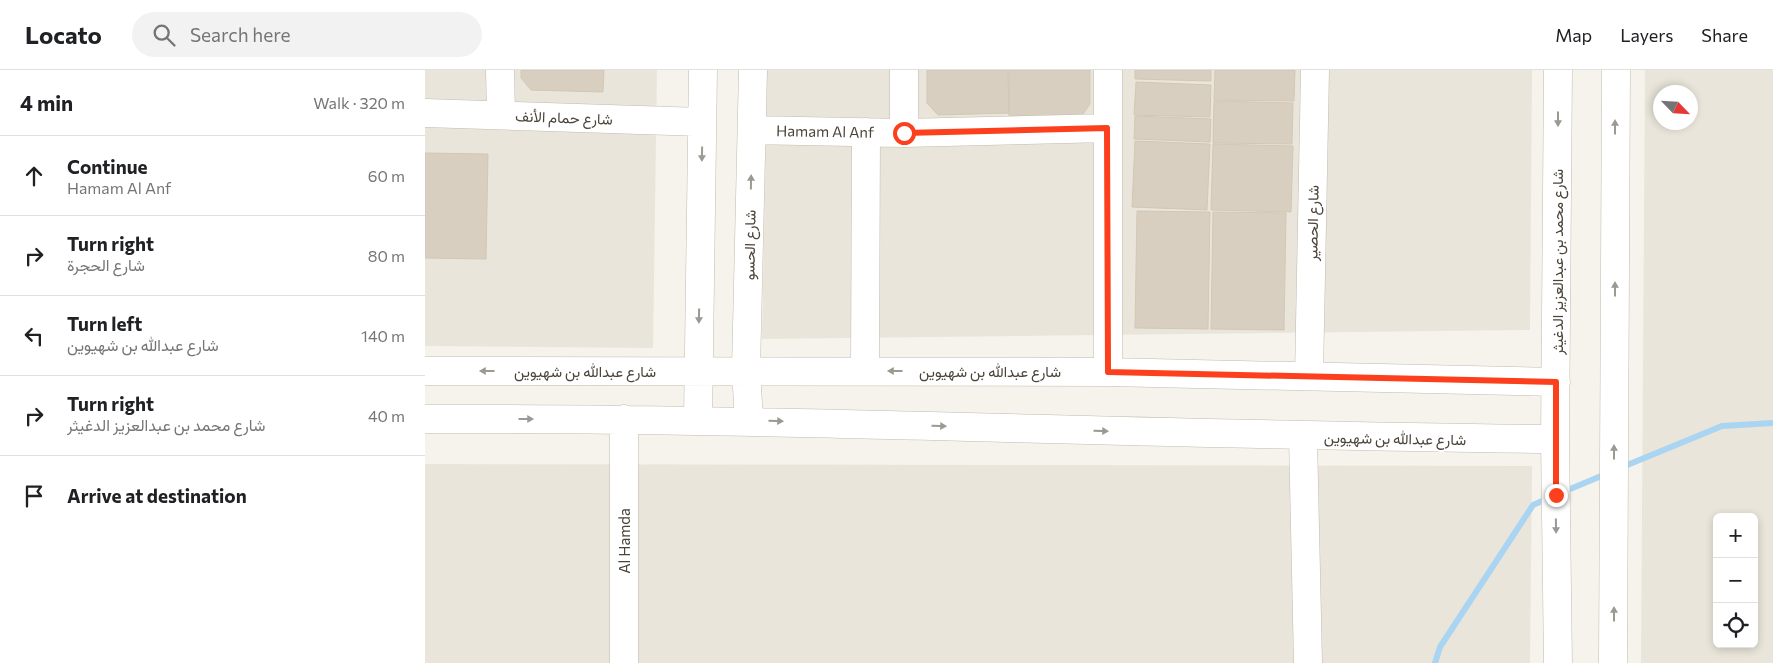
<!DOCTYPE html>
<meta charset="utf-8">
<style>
:root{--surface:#fff;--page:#f2f2f2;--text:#202124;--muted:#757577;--line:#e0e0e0}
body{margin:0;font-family:Commissioner,Vazirmatn,sans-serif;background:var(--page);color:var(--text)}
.controls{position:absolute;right:15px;bottom:15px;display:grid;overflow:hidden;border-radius:8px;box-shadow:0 2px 8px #0003}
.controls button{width:45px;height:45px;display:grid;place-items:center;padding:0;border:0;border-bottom:1px solid var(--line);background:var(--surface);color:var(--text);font:25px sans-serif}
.compass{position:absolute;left:1228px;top:15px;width:45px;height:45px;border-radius:50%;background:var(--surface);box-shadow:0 2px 8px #0003;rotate:115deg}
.stop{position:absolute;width:15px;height:15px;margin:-11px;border:4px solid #fc3f1d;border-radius:50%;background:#fff}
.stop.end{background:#fc3f1d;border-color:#fff;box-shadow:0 1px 5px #0008}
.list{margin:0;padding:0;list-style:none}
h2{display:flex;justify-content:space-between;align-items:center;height:65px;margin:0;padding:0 20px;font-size:21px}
h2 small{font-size:16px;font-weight:400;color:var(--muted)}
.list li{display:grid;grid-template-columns:32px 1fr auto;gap:15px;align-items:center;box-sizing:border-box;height:80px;padding:0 20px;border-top:1px solid var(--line)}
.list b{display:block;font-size:19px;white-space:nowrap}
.list p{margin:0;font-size:16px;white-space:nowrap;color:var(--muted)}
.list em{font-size:16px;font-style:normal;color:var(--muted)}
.icon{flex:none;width:28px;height:28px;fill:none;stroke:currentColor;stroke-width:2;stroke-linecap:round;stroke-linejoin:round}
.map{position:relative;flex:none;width:1348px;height:593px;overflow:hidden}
header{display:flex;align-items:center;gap:30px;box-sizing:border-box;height:70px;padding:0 25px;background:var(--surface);border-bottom:1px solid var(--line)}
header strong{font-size:24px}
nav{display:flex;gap:28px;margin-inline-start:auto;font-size:18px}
.search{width:350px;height:45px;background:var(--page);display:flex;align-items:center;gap:12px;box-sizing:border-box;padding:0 18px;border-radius:28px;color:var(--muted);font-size:19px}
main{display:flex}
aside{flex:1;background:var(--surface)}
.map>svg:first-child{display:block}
</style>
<header>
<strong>Locato</strong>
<div class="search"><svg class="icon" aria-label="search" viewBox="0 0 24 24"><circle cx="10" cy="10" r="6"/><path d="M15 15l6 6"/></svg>Search here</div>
<nav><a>Map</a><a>Layers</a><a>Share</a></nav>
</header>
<main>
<aside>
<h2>4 min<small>Walk · 320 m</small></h2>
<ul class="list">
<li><svg class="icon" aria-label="ahead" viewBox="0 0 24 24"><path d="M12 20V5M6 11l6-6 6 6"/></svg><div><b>Continue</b><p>Hamam Al Anf</p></div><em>60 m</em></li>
<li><svg class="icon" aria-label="right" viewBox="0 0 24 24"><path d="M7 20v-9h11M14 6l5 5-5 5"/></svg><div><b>Turn right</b><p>شارع الحجرة</p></div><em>80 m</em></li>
<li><svg class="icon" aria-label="left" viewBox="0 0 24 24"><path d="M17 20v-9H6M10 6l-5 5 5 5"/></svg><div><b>Turn left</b><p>شارع عبدالله بن شهيوين</p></div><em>140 m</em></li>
<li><svg class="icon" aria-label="right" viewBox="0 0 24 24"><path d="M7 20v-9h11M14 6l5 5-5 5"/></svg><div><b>Turn right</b><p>شارع محمد بن عبدالعزيز الدغيثر</p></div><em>40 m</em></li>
<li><svg class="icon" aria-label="arrive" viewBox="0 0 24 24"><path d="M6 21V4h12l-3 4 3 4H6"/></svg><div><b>Arrive at destination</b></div></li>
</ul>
</aside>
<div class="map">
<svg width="1348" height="593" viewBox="0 0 1348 593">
<rect width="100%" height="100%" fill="#f6f3ec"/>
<!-- residential -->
<path fill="#eae5da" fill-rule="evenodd" d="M0,0H232L228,278L0,276Z
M342,0H1107L1105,260L337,269Z
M1220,0H1348V593H1216ZM1266,22V52H1236V22ZM1292,447H1329V574H1292Z
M0,394L1107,396L1105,593H0Z"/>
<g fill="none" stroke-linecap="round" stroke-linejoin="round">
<!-- stream -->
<path stroke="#a9d4f2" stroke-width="6" d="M1195,398L1297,356L1348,353
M1138,422L1181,404
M1010,593L1015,577L1108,435L1124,428"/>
</g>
<!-- building -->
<path fill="#d8cfc1" stroke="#d3c7b4" d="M96,0H179L178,22L106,20L96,8Z
M502,0H583L584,43L513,45L502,33Z
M584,0H665V34L656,47L584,48Z
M710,0H786V11L710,9Z
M790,0H870L869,31L789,30Z
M711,12L786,15L785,47L709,45Z
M789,31L868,33L867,74L788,73Z
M710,46L786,49L785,72L709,69Z
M710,71L785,74L782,140L707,137Z
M788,74L868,76L866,142L786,140Z
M0,83L63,84L61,189L0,188Z
M712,141L785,142L783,259L710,258Z
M788,142L861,143L859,260L786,259Z"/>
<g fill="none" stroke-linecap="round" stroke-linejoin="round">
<!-- minor casing -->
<g stroke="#c2bbae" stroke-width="29">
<path id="minor" d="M75,0L76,44
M683,0V302
M1133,0L1130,369L1133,593
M0,43L277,52
M327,60L479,63L682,58
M479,63V0
M0,301L683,302L1131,312
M440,301L441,62
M884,306L890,0
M0,349C377,348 754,366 1130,369
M199,349V593
M273,350L278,0
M324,351L321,300L328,0
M878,367L883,593
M1188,593L1191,0"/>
</g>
<!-- minor -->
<use href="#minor" stroke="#fff" stroke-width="28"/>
</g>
<!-- one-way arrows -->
<defs><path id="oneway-solid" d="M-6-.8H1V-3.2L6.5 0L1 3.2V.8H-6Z" transform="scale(1.25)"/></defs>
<g fill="#9c9892">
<use href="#oneway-solid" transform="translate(1133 49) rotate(90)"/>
<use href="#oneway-solid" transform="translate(1190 57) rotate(-90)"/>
<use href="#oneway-solid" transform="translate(277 84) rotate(91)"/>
<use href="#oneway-solid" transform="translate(326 112) rotate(-89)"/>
<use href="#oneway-solid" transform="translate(1190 219) rotate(-90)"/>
<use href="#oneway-solid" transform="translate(274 246) rotate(91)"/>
<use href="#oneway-solid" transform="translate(62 301) rotate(180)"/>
<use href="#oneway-solid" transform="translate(470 301) rotate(-180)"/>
<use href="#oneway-solid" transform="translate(101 349)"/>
<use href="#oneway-solid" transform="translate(351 351) rotate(2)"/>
<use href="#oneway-solid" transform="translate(514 356) rotate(2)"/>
<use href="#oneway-solid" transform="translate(676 361) rotate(2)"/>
<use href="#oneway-solid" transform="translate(1189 382) rotate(-90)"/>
<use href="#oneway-solid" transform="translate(1131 456) rotate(89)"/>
<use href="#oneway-solid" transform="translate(1189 544) rotate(-90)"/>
</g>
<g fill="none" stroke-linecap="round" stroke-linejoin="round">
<!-- route -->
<path stroke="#fc3f1d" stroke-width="6" d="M479,63L682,58L683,302L1131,312V425"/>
</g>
<g text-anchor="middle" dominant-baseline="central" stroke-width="4" stroke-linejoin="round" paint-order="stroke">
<!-- street labels -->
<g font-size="15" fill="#4b4439" stroke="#fff">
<text transform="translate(139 47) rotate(2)">شارع حمام الأنف</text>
<text transform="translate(400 61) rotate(1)">Hamam Al Anf</text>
<text transform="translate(887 153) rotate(-89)">شارع الحصير</text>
<text transform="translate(324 175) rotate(-89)">شارع الحسو</text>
<text transform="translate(1132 192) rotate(-90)">شارع محمد بن عبدالعزيز الدغيثر</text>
<text x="160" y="301">شارع عبدالله بن شهيوين</text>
<text x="565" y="301">شارع عبدالله بن شهيوين</text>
<text transform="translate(970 368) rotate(1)">شارع عبدالله بن شهيوين</text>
<text transform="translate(199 471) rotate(-90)">Al Hamda</text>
</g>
</g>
</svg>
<div class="controls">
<button>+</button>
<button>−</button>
<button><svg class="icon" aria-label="locate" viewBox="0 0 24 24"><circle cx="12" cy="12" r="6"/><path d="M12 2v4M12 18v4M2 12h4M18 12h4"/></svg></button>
</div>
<svg class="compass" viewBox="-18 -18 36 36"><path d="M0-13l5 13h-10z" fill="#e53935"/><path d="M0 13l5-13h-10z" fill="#757577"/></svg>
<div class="stop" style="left:479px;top:63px"></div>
<div class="stop end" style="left:1131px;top:425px"></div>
</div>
</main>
